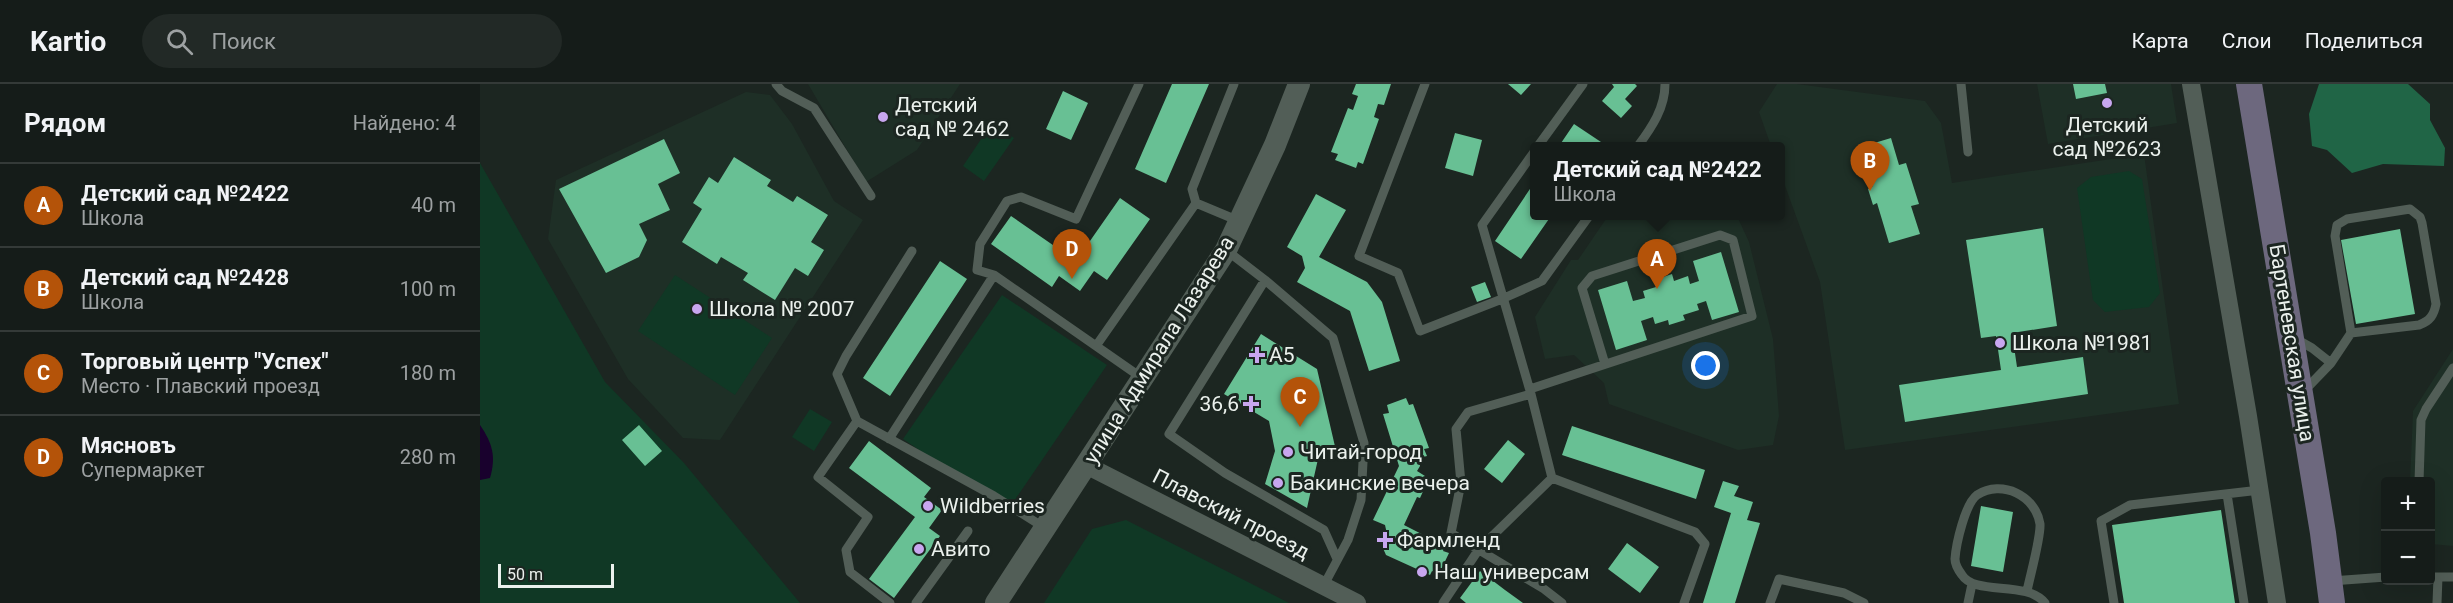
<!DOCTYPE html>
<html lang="ru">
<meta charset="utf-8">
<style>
:root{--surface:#151c19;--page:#222926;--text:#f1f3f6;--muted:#9da1a2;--line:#343a38;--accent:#b45309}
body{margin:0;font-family:Roboto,sans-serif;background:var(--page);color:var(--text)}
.controls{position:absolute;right:18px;bottom:18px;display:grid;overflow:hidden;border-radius:6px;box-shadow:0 6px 24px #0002}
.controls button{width:54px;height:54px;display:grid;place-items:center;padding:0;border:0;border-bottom:2px solid var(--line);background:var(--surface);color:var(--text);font:30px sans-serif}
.scale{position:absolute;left:18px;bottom:15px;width:116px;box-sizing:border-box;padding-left:6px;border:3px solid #ebf1ed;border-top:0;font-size:16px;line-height:21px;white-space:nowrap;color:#ebf1ed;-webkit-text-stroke:4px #1c2621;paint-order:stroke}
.you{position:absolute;left:1226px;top:282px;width:21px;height:21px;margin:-15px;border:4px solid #fff;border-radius:50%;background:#1a73e8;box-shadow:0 0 0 9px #1a73e833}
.badge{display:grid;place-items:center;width:39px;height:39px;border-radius:50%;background:var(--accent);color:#fff;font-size:20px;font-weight:700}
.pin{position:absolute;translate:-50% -50px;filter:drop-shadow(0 2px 3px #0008)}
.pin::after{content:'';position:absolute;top:32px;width:21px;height:18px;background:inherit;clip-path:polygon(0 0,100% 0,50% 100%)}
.popup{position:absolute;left:1050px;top:58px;width:255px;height:78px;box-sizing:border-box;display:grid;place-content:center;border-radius:6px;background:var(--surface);filter:drop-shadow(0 2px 4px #0005);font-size:20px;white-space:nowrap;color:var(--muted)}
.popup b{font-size:22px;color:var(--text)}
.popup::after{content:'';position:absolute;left:50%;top:100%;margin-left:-12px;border:12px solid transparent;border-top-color:var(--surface)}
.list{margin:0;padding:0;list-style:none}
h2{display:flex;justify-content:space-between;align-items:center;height:78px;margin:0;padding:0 24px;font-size:26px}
h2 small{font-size:20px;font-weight:400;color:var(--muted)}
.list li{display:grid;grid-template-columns:39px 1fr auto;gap:18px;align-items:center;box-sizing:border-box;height:84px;padding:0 24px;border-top:2px solid var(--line)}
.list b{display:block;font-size:22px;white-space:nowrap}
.list p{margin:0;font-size:20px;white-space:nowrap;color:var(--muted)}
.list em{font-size:20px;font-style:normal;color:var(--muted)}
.icon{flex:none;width:33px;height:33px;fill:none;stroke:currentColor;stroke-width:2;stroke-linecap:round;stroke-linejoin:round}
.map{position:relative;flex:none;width:1973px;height:519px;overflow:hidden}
header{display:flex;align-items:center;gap:36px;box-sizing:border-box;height:84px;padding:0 30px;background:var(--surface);border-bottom:2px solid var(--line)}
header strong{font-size:28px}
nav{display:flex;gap:33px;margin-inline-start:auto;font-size:21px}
.search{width:420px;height:54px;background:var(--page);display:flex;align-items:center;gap:15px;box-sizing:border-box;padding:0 21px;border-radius:33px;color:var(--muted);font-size:22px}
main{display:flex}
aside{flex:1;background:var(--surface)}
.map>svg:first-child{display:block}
</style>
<header>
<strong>Kartio</strong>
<div class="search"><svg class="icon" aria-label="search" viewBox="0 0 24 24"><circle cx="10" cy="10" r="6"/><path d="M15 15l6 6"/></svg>Поиск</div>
<nav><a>Карта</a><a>Слои</a><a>Поделиться</a></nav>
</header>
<main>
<aside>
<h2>Рядом<small>Найдено: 4</small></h2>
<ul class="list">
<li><span class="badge">A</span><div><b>Детский сад №2422</b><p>Школа</p></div><em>40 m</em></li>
<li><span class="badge">B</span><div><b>Детский сад №2428</b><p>Школа</p></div><em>100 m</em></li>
<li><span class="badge">C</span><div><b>Торговый центр &quot;Успех&quot;</b><p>Место · Плавский проезд</p></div><em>180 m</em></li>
<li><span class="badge">D</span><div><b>Мясновъ</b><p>Супермаркет</p></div><em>280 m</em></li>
</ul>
</aside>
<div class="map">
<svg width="1973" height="519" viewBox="0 0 1973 519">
<rect width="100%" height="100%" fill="#1c2621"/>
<!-- built -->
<path fill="#1e2f26" d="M328,0H480L437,66L386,98Z
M1297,0H1317L1445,17L1461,39L1472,99L1664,70L1699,320L1365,366L1340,198L1300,88V62H1291L1279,28Z
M1557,0H1691L1697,39L1568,60Z
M266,8L290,11L312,40L354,117L383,136L240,356L203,354L148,295L68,155L76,96Z
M1128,132H1257L1269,158L1293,255L1299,332L1293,361L1258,366L1129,320L1124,299L1094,271L1065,275L1055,233L1091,176H1098Z
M1973,265V462L1951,460L1950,398H1930L1933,327Z"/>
<!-- green -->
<path fill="#103825" d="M512,39L534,54L504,97L483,82Z
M0,79L125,298L204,379L320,519H0Z
M1649,87L1662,95L1680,209L1669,223L1625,228L1613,216L1597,104L1611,93Z
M195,191L292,254L255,311L158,247Z
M522,211L627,281L528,426L423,355Z
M330,325L352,338L334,367L312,353Z
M646,436L809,519H564L612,445Z"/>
<!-- forest -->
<path fill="#206546" d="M1839,0H1928L1950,20V36L1965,64L1964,82L1903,80L1872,89L1847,66L1832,62L1829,30Z"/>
<!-- water -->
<path fill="#19012d" d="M0,341C13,360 16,373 10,394L0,396Z"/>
<!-- building -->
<path fill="#68c094" d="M692,0H729L686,99L655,85Z
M876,0H911L904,21L898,20L894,33L899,35L883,80L878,78L876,84L855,76L858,70L851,68L868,24L873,26L878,12L872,10Z
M1028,0H1051L1041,11Z
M1132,0H1155L1157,2L1145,15L1152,22L1141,34L1122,17L1134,3Z
M1593,0H1625L1627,9L1596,15Z
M583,7L608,19L591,56L566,45Z
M1094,40L1121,58L1118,62H1079Z
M975,49L1002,56L993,92L965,84Z
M1411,54L1419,81L1426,79L1439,120L1431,122L1440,150L1409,159L1397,119L1393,121L1388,105L1393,102L1381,63Z
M184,55L200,89L178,100L190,126L159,140L167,156L159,173L126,189L79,105Z
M254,73L291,96L287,102L313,118L317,112L348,131L331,158L344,166L328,192L315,184L295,216L263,196L268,189L241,173L237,180L202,158L222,125L213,119L229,93L238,99Z
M1054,99V132H1071L1041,175L1015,157Z
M836,110L866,126L839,173L887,198L902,218L920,277L889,287L870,227L817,198L825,184L822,172L807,163Z
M640,114L670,135L627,196L614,187L600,207L579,192L572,203L511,160L531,132L596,177Z
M1563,144L1577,242L1532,249L1537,283L1603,273L1608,310L1425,338L1419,301L1521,286L1516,252L1501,254L1486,156Z
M1920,145L1935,230L1876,240L1861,156Z
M1241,168L1259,228L1232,236L1226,217L1217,220L1219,226L1203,231L1205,236L1189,241L1188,236L1175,240L1173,233L1161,237L1167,256L1136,266L1118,206L1147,197L1153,217L1165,214L1163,207L1176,203L1174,196L1192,190L1194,197L1208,192L1210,200L1219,197L1213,177Z
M460,177L487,195L410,312L383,294Z
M1005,198L1011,213L997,218L991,203Z
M781,250L837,285L857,371L838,375L827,424L785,400L795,367L789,337L744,310Z
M926,314L929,321L933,320L949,364L944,365L947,372L939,374L940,382L937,387L945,392L942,398L946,401L940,414L937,413L924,441L965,462L963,467L969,469L959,490L952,487L950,491L906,471L902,462L907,450L905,441L893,436L919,382L903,330L909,329L907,321Z
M159,341L182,367L165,382L142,356Z
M1092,342L1225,386L1216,415L1082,371Z
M1028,356L1045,370L1022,399L1004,385Z
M389,357L451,404L444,413L462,426L449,444L460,452L414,514L389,495L435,433L369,384Z
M1243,397L1259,402L1254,412L1273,418L1267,436L1280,439L1255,519H1223L1251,429L1234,423Z
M1501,422L1533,428L1523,488L1491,482Z
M1741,426L1755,519H1644L1632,441Z
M1147,459L1179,483L1160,509L1128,485Z
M1000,487L1025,506L1043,519H986L980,514Z"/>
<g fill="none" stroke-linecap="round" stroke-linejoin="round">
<!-- service -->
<path stroke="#525e57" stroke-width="9" d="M296,0L302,7L334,24L391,112
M659,0L596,135L541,113L527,117L500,160L497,186L514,191L662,294
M754,0L712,105L716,119L759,137
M945,0L879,172L918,189L940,247L1022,215L1062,197L1109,132
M1481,0L1488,68
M1058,62L1103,0
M1158,62C1172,43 1185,24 1185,0
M1054,68L1002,141L1051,310L1072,394
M746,166L785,196L689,350L745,389L844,446L857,475
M432,167L366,272L357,290L377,337L514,412L565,444
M785,196L853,254L884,359L881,416L868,456L844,501
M1816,255L1832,264L1851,279
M616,262L716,119
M1050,305L1272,232L1253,156L1240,151L1112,192L1102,204L1125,280
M1823,308L1851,279L1871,249L1855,152L1857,141L1867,135L1930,125L1940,133L1942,139L1956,220C1954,231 1950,237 1939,241L1871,249
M1051,310L988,328L976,345L981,399L971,449L1064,505L1082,519
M377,337L338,393L388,433L366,466L370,488L410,519
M409,355L514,191
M1072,394L1215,448L1225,460L1204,519
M1939,398L1941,336L1946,325L1973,284
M1747,410L1764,519
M1950,493H1973
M1851,497L1906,493
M1547,507C1550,492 1561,453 1560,440C1556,412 1522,395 1497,411C1485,420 1476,460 1475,475C1475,480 1479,487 1482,491C1495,512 1547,496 1565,519
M436,519L488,447
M963,519L999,465L1072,394
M1290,519L1299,495L1364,509L1384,519
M1488,519L1492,500
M1634,519L1621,437L1650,421L1780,406
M1957,519L1958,493"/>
<!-- minor -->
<path stroke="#525e57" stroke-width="18" d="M1711,0L1768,332L1797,519
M606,381L877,519"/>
<!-- tertiary -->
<path stroke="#525e57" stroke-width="22" d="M516,519L746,166L795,61L819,0"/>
<!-- secondary -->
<path stroke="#6d687e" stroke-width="26" d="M1769,0L1843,449L1852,519"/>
</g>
<!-- markers -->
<g fill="#c8a6ef" stroke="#1c2621" stroke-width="2">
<circle cx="1627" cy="19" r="6"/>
<circle cx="403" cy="33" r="6"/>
<circle cx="217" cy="225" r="6"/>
<circle cx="1520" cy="259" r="6"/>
<path d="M774 262h6v6h6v6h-6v6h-6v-6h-6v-6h6z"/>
<path d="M768 311h6v6h6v6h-6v6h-6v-6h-6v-6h6z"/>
<circle cx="808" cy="368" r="6"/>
<circle cx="798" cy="399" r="6"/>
<circle cx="448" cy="422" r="6"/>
<path d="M902 447h6v6h6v6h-6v6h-6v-6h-6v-6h6z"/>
<circle cx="439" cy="465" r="6"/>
<circle cx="942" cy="488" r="6"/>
</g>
<g text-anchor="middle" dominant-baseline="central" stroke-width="6" stroke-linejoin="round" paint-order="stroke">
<!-- poi labels -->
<g font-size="21" fill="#ebf1ed" stroke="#1c2621" text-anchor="start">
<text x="415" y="21">Детский<tspan x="415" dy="24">сад № 2462</tspan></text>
<text x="1627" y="41" text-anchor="middle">Детский<tspan x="1627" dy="24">сад №2623</tspan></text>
<text x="229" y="225">Школа № 2007</text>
<text x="1532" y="259">Школа №1981</text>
<text x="789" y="271">А5</text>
<text x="759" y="320" text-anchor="end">36,6</text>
<text x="820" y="368">Читай-город</text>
<text x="810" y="399">Бакинские вечера</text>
<text x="460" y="422">Wildberries</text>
<text x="917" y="456">Фармленд</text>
<text x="451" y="465">Авито</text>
<text x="954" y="488">Наш универсам</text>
</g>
<!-- street labels -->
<g font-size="21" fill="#ebf1ed" stroke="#1c2621">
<text transform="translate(1812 259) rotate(81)">Бартеневская улица</text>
<text transform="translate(679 266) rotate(-58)">улица Адмирала Лазарева</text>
<text transform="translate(751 430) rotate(27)">Плавский проезд</text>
</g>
</g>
</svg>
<div class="controls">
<button>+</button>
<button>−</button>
</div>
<div class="scale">50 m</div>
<div class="you"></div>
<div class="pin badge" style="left:1177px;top:205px">A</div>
<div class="popup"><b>Детский сад №2422</b>Школа</div>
<div class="pin badge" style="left:1390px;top:107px">B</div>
<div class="pin badge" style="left:820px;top:343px">C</div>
<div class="pin badge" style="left:592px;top:195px">D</div>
</div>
</main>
